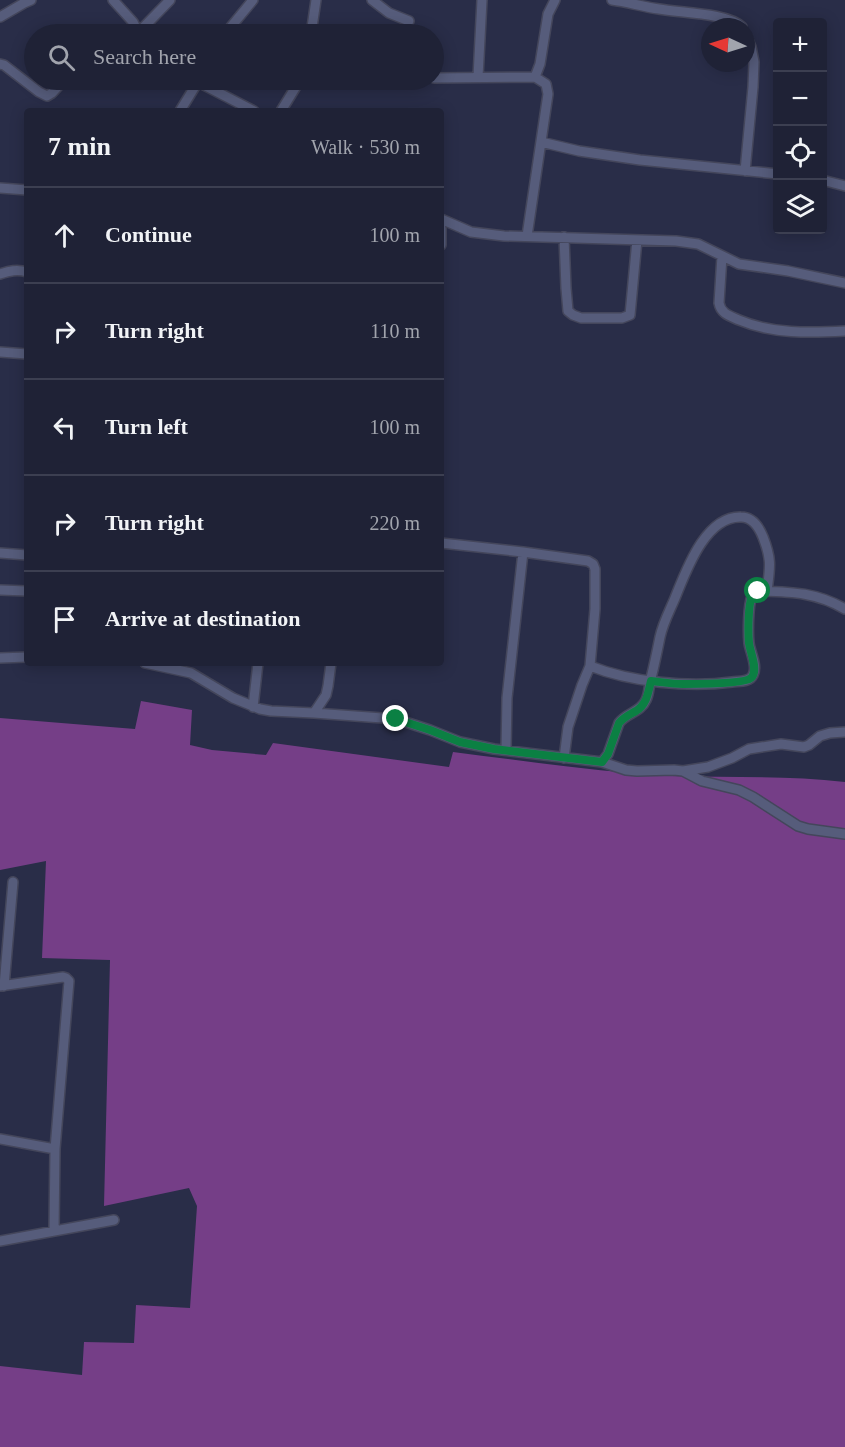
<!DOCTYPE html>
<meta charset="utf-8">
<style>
:root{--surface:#1f2236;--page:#272a3e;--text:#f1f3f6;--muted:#a1a4ad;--line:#3c3f51}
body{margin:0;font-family:"Times New Roman",serif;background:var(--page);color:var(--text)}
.controls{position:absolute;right:18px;top:18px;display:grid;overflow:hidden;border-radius:6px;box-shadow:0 3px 15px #0003}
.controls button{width:54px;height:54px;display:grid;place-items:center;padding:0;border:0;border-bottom:2px solid var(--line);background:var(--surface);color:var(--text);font:30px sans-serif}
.compass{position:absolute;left:701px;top:18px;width:54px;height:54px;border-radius:50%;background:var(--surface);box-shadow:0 3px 15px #0003;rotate:274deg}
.stop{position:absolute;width:18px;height:18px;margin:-14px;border:4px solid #0b8043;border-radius:50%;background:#fff}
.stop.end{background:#0b8043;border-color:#fff;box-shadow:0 2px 6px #0008}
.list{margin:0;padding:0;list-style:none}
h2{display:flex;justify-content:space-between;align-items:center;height:78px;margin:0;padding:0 24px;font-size:26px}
h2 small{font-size:20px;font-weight:400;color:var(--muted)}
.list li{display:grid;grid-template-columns:39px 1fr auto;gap:18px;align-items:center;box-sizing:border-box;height:96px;padding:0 24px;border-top:2px solid var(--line)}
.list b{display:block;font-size:22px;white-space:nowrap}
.list em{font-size:20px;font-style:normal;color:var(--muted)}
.icon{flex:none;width:33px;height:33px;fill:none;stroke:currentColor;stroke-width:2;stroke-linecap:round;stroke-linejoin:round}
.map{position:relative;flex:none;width:845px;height:1447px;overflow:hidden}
.search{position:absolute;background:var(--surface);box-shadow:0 3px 15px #0003;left:24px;top:24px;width:420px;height:66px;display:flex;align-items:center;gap:15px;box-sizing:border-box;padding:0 21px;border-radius:33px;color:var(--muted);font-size:22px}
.panel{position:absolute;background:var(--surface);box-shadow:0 3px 15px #0003;left:24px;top:108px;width:420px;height:558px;border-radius:6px}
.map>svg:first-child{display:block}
</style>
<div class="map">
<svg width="845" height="1447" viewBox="0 0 845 1447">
<rect width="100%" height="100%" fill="#292d48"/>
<!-- forest -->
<path fill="#753e87" d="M141,701L192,710L190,745L212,750L266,755L273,743L449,767L453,752C525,761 598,772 671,776C729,778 787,775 845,782V1447H0V1366L82,1375L84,1342L134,1343L136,1305L190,1308L197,1206L189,1188L104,1206L110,960L42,958L46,861L0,870V718L135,729Z"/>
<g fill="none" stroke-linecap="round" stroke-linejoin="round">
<!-- minor casing -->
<g stroke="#44465b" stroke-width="12">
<path id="minor" d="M113,0L133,22L139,34
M372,0L389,13L409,21
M612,0C628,2 643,7 659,9C680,13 728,13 742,27
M0,17L24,3L31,0
M137,34L170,0
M225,34L253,0
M311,34L316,0
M0,64L4,65L39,92L47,96L52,93L64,80
M478,77L482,0
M535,77L540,64L548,14L555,0
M434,78L535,77L546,84L548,94L527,236
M194,80L254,111
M180,111L199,80
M281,111L300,80
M541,142L579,151L640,160L778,174
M745,171L753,87L754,62L751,47L746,35
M822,180L845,186
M0,188L27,190
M441,219L471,232L504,236L676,241L698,244L739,264L788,271L845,283
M441,228V245
M564,237L566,288L568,311L573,315L581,318H622L630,315L637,240
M722,256L719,303C721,314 730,316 739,320C772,334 810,333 845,331
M0,274C9,271 17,269 27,272
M0,352L27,354
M441,543L523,552L588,561L593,564L595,569V609L590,666L582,685L568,727L564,758
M0,553L27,555
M0,590L27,591
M0,658L27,657
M145,663L191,673L233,698L260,709L271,711L314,713L396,719L430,730L460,742L494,749L602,762L626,770L637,771L674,770L683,771L702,781L739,790L753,797L798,826L808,829L845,834
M590,666C630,682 689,688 732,682C739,681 750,682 753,675C758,666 750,652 749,643C748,634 748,604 752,597C754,594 755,593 758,591C791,592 816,592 845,609
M253,707L258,663
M314,713L326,695L328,686L331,663
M506,750L507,698L523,552
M602,762L608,754L619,723C626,713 641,712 646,700C649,694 649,687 650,682C654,667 657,652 660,637C663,623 670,610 675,598C686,571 705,516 741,517C752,517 759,527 763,537C772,560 770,567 767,591
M683,771L708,767L732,758L749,749L781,744L804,747L809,745L820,736L830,733L845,732
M0,986L63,977L66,978L69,981L55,1149L54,1231
M4,986L13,882
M0,1139L55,1149
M0,1241L114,1220"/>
</g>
<!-- minor -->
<use href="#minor" stroke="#565c7b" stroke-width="9"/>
</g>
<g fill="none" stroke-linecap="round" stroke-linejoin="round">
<!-- route -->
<path stroke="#0b8043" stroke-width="8" d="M396,719L430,730L460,742L494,749L602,762L608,754L619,723C624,717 629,715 636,711C647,704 648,693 651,681C661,682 672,684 683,684C694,684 744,684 751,678C759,671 750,652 749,643C748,633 748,604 752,597C753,594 755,593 758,591"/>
</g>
</svg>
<div class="controls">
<button>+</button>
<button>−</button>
<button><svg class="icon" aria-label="locate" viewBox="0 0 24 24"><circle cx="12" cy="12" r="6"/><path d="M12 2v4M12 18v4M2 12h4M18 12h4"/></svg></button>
<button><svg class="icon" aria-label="layers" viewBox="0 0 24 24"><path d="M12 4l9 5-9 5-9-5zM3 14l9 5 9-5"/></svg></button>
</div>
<svg class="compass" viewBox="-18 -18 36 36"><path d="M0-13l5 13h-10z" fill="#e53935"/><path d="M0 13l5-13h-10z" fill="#a1a4ad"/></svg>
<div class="stop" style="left:758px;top:591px"></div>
<div class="stop end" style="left:396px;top:719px"></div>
<div class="search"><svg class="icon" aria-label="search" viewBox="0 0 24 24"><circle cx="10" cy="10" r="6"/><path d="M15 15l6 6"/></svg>Search here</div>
<section class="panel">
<h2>7 min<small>Walk · 530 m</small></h2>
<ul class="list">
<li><svg class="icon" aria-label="ahead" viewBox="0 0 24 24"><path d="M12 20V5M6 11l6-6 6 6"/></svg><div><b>Continue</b></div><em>100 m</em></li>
<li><svg class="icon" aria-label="right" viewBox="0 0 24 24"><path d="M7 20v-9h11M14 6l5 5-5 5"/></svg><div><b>Turn right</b></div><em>110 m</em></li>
<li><svg class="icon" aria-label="left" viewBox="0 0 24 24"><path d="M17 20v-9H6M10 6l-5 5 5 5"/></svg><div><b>Turn left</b></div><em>100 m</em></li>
<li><svg class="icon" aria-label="right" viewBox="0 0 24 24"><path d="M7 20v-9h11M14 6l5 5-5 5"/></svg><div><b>Turn right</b></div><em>220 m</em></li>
<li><svg class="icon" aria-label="arrive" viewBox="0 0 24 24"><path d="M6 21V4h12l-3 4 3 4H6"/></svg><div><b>Arrive at destination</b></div></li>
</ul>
</section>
</div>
